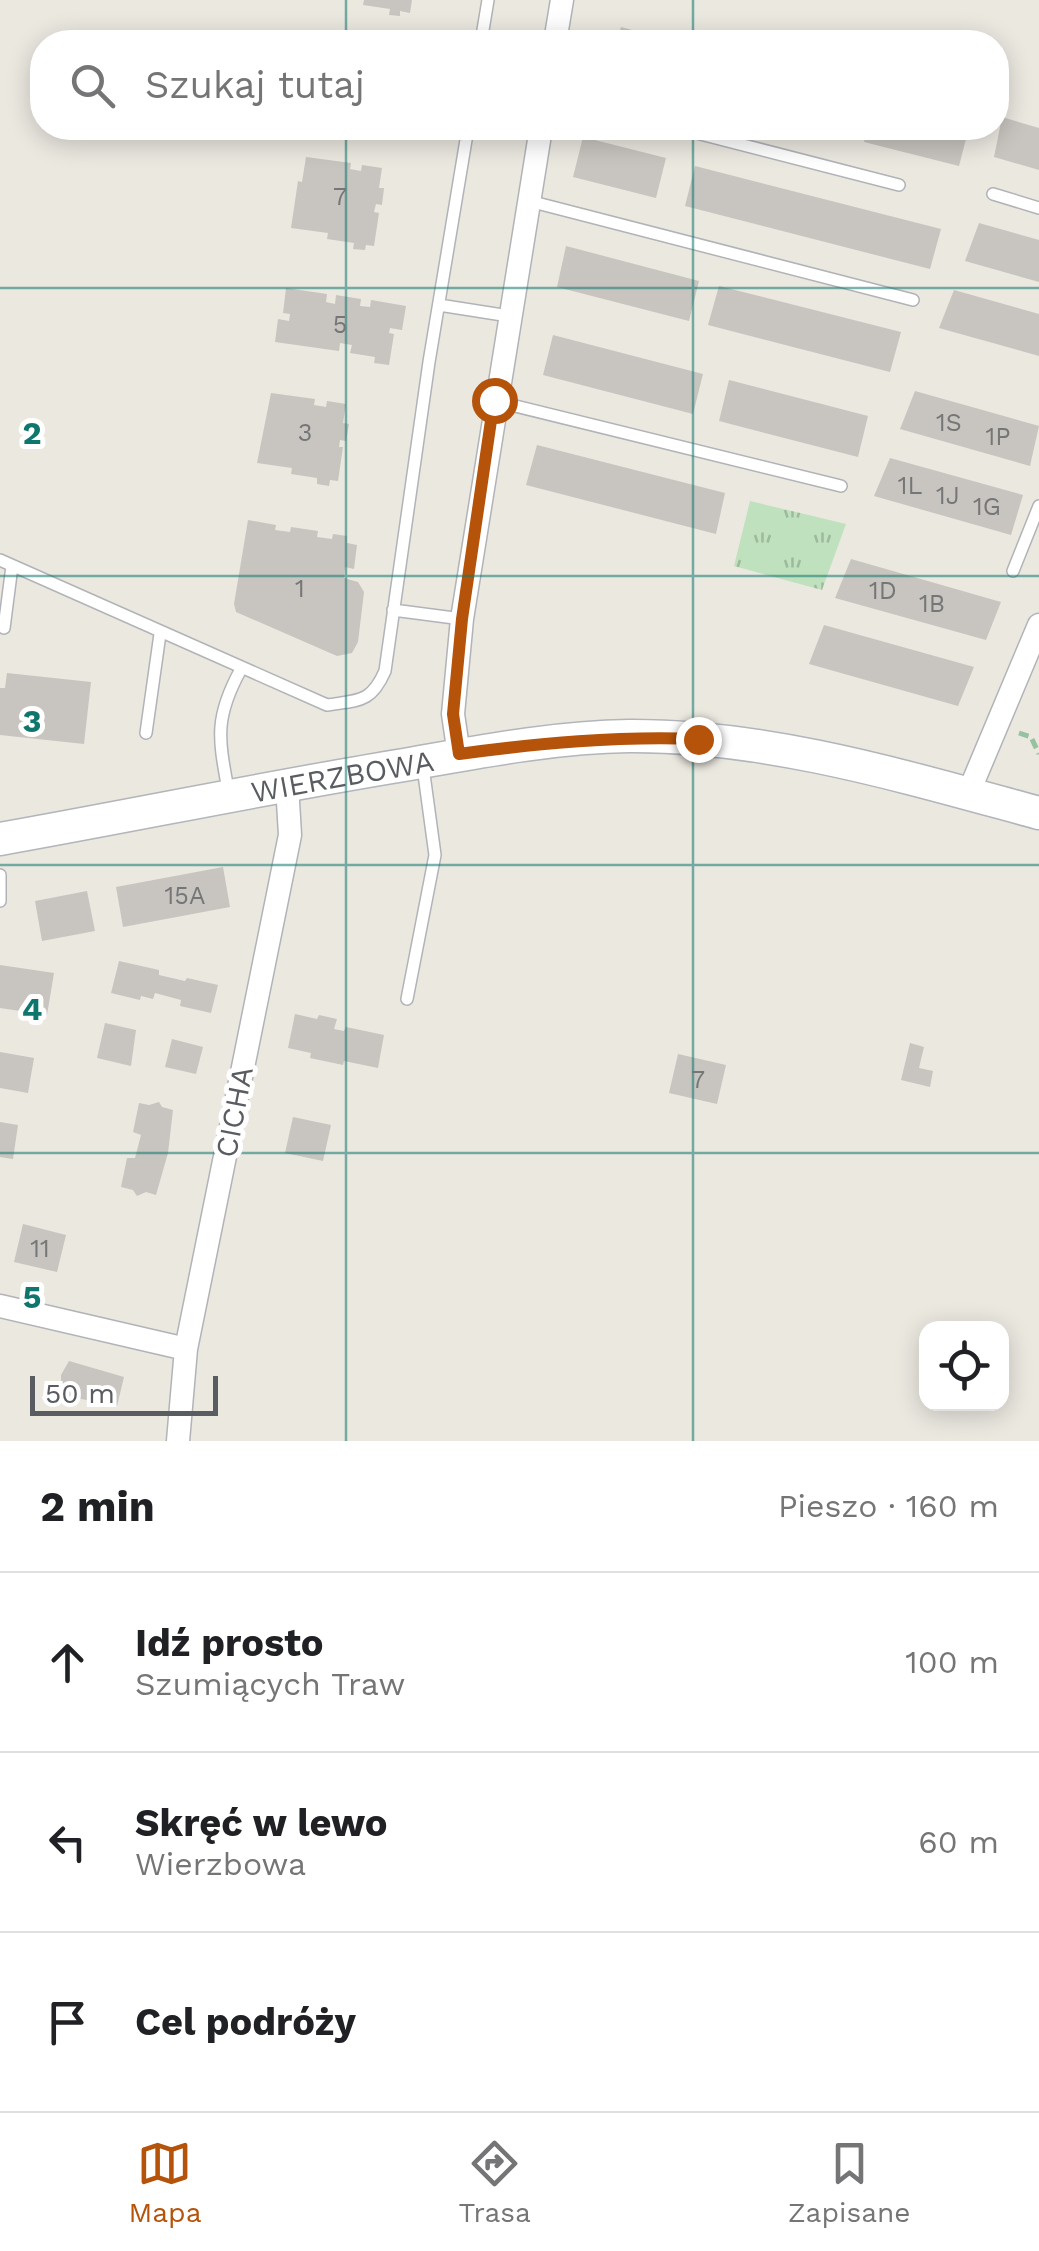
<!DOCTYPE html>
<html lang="pl">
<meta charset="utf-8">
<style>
:root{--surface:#fff;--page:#f2f2f2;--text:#202124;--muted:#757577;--line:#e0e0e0;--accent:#b45309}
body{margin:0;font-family:"Work Sans",sans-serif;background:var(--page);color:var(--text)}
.controls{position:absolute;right:30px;bottom:30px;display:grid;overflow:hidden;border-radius:20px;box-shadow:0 5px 25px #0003}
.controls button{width:90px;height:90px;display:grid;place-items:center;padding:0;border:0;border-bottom:2px solid var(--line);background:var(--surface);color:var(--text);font:50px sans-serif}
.scale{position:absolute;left:30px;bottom:25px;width:188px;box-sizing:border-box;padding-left:10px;border:5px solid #595c60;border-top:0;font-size:28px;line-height:35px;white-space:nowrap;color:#595c60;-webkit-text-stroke:8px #fff;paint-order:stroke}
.stop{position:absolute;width:30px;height:30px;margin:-22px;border:8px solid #b45309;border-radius:50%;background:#fff}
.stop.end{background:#b45309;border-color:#fff;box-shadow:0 2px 10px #0008}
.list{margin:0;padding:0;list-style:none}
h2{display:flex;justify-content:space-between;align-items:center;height:130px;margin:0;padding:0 40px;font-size:42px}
h2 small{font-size:32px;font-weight:400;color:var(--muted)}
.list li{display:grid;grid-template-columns:65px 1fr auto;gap:30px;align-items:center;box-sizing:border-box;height:180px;padding:0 40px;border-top:2px solid var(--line)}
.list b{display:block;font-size:38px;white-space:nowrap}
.list p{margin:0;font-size:32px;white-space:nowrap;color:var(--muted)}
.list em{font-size:32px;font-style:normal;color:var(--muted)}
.icon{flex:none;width:55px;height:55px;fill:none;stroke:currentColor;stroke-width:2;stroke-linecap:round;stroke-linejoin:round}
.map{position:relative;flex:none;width:1039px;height:1441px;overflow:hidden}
.search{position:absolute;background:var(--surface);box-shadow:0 5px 25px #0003;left:30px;right:30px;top:30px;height:110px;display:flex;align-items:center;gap:25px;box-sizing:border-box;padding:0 35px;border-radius:40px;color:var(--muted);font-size:38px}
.sheet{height:670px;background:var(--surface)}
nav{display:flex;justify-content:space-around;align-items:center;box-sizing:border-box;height:140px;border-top:2px solid var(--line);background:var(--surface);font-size:28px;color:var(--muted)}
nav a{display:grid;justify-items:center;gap:5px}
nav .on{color:var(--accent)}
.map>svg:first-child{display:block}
</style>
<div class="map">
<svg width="1039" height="1441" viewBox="0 0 1039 1441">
<defs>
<pattern id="grass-tufts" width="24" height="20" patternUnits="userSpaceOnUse" patternTransform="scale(2.5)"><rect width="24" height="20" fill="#bfe1bd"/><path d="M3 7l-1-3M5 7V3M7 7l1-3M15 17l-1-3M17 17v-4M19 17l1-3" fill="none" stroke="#9eba9d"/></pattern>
</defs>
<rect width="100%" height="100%" fill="#ebe8e0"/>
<!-- grass -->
<path fill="url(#grass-tufts)" d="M750,501L846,524L822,590L734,566Z"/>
<!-- building -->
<path fill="#c8c4bf" d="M364,0H412L410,13L400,11V16L389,15L390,9L363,5Z
M621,27L654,36L653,42H605L606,37L617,40Z
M1002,117L1039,128V170L994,157Z
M868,128H914L966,139L959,166L864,142Z
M583,137L666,158L656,198L573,177Z
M306,157L351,163L350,169L361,171L362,165L382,168L379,188H384L382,205L376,204L374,212L379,213L374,246L366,245L365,250L353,249L354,243L327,239L328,233L291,228L298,181L302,182Z
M695,166L941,229L930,269L685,206Z
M979,223L1039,240V282L965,261Z
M566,246L699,281L689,321L557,287Z
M719,286L901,332L890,372L708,325Z
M286,288L327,294L326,302L335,304L336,295L361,299L360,306L370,307L371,300L406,306L402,330L390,328L389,333L394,334L389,365L374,363L375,357L350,353L352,345L340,343L339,351L275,342L278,319L289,321L290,314L283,313Z
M954,290L1039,314V356L939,328Z
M553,335L703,374L693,414L543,375Z
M729,380L868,416L858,457L719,421Z
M915,391L1039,426L1030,466L900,429Z
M271,393L315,399L314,405L326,407L327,401L346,404L343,423L349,424L346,441L340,440L339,447H343L338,481L330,480L329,486L317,484V478L291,474L292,468L257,463Z
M537,445L725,493L716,534L526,485Z
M890,458L1023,495L1011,535L874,496Z
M248,520L276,525L275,530L290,532L291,527L318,531L317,537L332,539L333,534L347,536V543L357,545L354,569L345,567L344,578L358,582L364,592L358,642L352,653L337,656L236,612L234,604Z
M851,559L1001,602L986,640L835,598Z
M824,625L974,667L958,706L809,664Z
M7,673L91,682L84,744L0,735V688H5Z
M223,867L230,907L123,927L116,887Z
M87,891L95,931L42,941L35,901Z
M119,961L159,970V975L185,981L187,978L218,985L211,1013L180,1006L181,1000L155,993L153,999L141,996L140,1000L111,993Z
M0,965L54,973L47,1015L0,1008Z
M295,1014L317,1019L319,1015L337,1019L334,1029L344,1031L346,1027L384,1035L378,1068L344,1061L343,1065L310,1058L311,1053L288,1048Z
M105,1023L136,1030L131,1066L97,1058Z
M172,1039L203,1047L196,1074L165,1067Z
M910,1043L924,1047L919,1068L933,1071L930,1087L901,1080Z
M0,1052L34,1058L28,1093L0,1088Z
M678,1054L726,1065L717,1104L669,1093Z
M159,1102L162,1107L173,1110L168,1153L156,1195L146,1192L137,1196L133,1190L121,1187L127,1158H135L141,1135L133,1132L139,1103L149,1105Z
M293,1117L331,1125L323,1161L285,1153Z
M0,1122L18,1125L13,1159L0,1157Z
M23,1224L66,1235L57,1272L14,1262Z
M69,1361L124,1377L117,1406L61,1395V1375Z"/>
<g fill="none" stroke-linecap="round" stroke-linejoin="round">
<!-- lane casing -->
<g stroke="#b1b3b7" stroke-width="14">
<path id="lane" d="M481,42L488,0
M677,128L899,185
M993,194L1039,208
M529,201L913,300
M439,305L509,316
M495,401L841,486
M0,560L327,705C359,700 371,703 385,671L429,362L468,128
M1013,571L1039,506
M393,610L462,619
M4,628L12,566
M146,733L160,634
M229,795C219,740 213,720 241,669
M0,875V901
M407,999L435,855L423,767"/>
</g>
<!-- street casing -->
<g stroke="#b1b3b7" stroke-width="25">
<path id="street" d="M555,42L562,0
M459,755L453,714L462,619L541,128
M968,794L1039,625
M0,1306L186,1349
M178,1441L186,1349L290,835L287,785"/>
</g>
<!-- secondary casing -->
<g stroke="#b2b5ba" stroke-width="35">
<g id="secondary">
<path id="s1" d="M0,839C135,815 269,787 404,765C478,752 554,737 629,736C768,735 906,777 1039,813"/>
</g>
</g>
<!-- path -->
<path stroke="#97c1a0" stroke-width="5" stroke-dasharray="10 5" stroke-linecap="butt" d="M1019,733L1031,737L1039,754"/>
<!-- lane -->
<use href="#lane" stroke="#fff" stroke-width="11"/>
<!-- street -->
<use href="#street" stroke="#fff" stroke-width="22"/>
<!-- secondary -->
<use href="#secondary" stroke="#fff" stroke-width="32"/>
</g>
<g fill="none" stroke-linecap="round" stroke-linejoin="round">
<!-- route -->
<path stroke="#b45309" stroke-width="12" d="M494,400L462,619L453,714L459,754C540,743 617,736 698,739"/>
</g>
<!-- grid -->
<path fill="none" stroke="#0f766e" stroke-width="2.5" stroke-opacity="0.55" d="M346,0V42M693,0V42M346,128V1441M693,128V1441M0,288H1039M0,576H1039M0,865H1039M0,1153H1039"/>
<g text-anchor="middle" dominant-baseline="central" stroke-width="10" stroke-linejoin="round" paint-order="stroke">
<!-- number labels -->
<g font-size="25" fill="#757678">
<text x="340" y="196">7</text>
<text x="340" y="324">5</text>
<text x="949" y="422">1S</text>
<text x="305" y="432">3</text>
<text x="998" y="436">1P</text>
<text x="910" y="485">1L</text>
<text x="948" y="495">1J</text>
<text x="987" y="506">1G</text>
<text x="300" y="588">1</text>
<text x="883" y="590">1D</text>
<text x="932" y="603">1B</text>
<text x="185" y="895">15A</text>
<text x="698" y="1079">7</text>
<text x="40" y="1248">11</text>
</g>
<!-- street labels -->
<g font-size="30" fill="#595c60" stroke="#fff">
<text stroke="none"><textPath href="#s1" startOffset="348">WIERZBOWA</textPath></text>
<text transform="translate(234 1112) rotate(-79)">CICHA</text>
</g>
</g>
<g font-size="32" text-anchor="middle" font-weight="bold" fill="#0f766e" stroke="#fff" stroke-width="10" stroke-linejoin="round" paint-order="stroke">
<text x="32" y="444">2</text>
<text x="32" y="732">3</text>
<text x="32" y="1020">4</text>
<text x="32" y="1308">5</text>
</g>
</svg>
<div class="controls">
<button><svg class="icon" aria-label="locate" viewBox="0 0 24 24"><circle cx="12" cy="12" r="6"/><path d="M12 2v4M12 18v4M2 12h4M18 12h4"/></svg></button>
</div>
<div class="scale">50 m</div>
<div class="stop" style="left:494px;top:400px"></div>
<div class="stop end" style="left:698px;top:739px"></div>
<div class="search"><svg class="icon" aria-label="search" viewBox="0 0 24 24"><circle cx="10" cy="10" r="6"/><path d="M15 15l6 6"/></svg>Szukaj tutaj</div>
</div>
<section class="sheet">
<h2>2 min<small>Pieszo · 160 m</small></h2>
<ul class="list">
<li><svg class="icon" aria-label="ahead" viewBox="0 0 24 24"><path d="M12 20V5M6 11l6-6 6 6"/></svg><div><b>Idź prosto</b><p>Szumiących Traw</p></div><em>100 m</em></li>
<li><svg class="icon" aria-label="left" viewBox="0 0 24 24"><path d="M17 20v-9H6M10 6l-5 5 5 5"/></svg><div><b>Skręć w lewo</b><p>Wierzbowa</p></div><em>60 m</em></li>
<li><svg class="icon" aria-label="arrive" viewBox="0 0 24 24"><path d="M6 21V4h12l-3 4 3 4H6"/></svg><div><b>Cel podróży</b></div></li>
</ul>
</section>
<nav>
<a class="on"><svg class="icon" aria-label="map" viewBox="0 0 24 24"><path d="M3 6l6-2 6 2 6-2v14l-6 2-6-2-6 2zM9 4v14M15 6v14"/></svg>Mapa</a>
<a><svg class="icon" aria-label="directions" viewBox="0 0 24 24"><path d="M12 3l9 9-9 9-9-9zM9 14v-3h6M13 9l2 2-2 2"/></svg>Trasa</a>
<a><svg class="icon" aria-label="saved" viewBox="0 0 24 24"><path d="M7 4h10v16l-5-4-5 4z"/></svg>Zapisane</a>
</nav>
